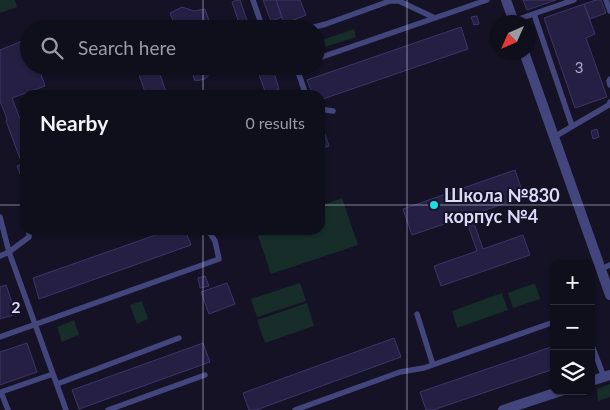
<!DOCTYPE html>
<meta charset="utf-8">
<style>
:root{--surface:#0f0e1b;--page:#181724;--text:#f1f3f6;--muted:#9b9ca3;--line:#2f2e3a}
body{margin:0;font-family:Lato,sans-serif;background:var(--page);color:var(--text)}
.controls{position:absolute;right:15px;bottom:15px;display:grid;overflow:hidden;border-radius:10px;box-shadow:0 1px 4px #0004}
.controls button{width:45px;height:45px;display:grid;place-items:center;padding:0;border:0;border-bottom:1px solid var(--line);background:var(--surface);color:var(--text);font:25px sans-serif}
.compass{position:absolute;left:490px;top:15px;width:45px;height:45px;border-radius:50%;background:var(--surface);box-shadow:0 1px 4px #0004;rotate:225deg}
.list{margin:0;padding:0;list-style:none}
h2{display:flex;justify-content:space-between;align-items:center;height:65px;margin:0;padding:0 20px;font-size:21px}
h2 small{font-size:16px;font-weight:400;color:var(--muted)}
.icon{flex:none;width:28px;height:28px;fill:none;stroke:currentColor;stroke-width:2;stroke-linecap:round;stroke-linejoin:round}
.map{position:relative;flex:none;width:610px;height:410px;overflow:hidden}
.search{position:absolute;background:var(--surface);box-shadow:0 1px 4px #0004;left:20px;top:20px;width:305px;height:55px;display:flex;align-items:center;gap:12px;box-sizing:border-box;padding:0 18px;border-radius:28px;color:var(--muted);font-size:19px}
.panel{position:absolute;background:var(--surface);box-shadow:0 1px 4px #0004;left:20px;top:90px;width:305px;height:145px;border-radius:15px}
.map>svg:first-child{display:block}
</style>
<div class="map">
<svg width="610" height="410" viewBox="0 0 610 410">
<rect width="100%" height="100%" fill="#141224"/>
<!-- green -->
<path fill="#162d2a" d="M0,0H15L17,7L0,13Z
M354,29L356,37L316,50V42Z
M342,198L358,245L271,274L256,230H320V206Z
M300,283L306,301L257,317L251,299Z
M535,283L540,299L513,308L508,293Z
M502,293L508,310L457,328L452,311Z
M142,301L148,319L137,324L130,305Z
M307,303L314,326L265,343L257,320Z
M74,320L79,335L62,342L57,327Z
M610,384V397L598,401L597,389Z"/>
<!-- building -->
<path fill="#252043" stroke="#3c356c" d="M238,0H240L250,29H241L232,2Z
M263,0H276L282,17L271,21Z
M276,0H300L306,15L284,24Z
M523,0H556L527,10Z
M596,0H601L606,13L590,19L584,4Z
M584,4L595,34L586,38L607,97L575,108L544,18Z
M182,7L194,11L205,9L212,29H176L170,13Z
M477,16L479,24L474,25L471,17Z
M461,27L468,49L320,100V95H313L307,80Z
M27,39L29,42V66H38L45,86L12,98L20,119L25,117V181L23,182L17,166L22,164L6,121L7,119L0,101V50Z
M136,66H157L167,95H146Z
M190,66H221L214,69L205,79L195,81Z
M256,66H272L279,89L266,94Z
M322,126L329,146L320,149V127Z
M597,129L599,137L593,139L591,131Z
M515,170L524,197L471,215L483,249L523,235L530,255L441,286L434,266L477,251L465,217L412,235L403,209Z
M170,230H185L191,245L39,299L33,278Z
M205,276L209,286L200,288L198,278Z
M227,283L235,304L209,314L201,292Z
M6,285L16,314L0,319V287Z
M394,338L401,357L256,410H249L243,393Z
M27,343L37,372L0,385V352Z
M203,343L210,362L79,409L72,390Z
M554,346V369L433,410H426L420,392Z"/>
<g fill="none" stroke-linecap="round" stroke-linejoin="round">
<!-- service -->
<path stroke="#43457d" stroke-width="5.5" d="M253,0L263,29
M606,0L610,11
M534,14L572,126
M513,21L574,0
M307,29L326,24L390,1H399L435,18
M316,59L487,0
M296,66L306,95
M610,79L609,81L610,85
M320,109L333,111
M554,137L609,105L610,102
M0,217L9,252L66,410
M0,256L9,252L29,237V230
M601,269L610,265
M417,314L433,365
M0,337L219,259L215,241L208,230
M591,343L604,377
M57,384L179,338
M8,410L1,392L53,374
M108,410L205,375
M295,410L400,372L424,368L554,322"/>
<!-- minor -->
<path stroke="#43457d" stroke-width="10" d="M506,0L514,22
M524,52L610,295
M591,381L610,375
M503,410L561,391"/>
</g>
<!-- grid -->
<path fill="none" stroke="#dbdafa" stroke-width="1" stroke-opacity="0.55" d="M203,0V29M407,0V410M203,66V95M0,205H25M320,205H610M203,230V410"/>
<!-- markers -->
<circle fill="#1edde2" stroke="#141224" stroke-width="2" cx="434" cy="205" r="5"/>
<g text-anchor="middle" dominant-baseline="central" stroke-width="4" stroke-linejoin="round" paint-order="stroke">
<!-- number labels -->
<g font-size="15" fill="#aeaccc">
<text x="579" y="67">3</text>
</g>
<!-- poi labels -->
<g font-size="18" font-weight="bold" fill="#dbdafa" stroke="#141224" text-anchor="start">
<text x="444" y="195">Школа №830<tspan x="444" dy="21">корпус №4</tspan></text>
</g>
</g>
<g font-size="16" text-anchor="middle" font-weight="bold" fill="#dbdafa" stroke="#141224" stroke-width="4" stroke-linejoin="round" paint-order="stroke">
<text x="16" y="313">2</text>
</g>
</svg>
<div class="controls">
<button>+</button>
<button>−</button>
<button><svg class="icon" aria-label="layers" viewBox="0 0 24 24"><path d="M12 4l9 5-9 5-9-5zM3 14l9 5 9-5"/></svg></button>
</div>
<svg class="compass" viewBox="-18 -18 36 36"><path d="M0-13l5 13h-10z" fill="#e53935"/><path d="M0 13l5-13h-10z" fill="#9b9ca3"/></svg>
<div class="search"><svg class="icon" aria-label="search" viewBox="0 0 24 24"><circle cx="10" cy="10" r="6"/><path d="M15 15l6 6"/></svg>Search here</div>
<section class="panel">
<h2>Nearby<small>0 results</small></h2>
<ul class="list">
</ul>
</section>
</div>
